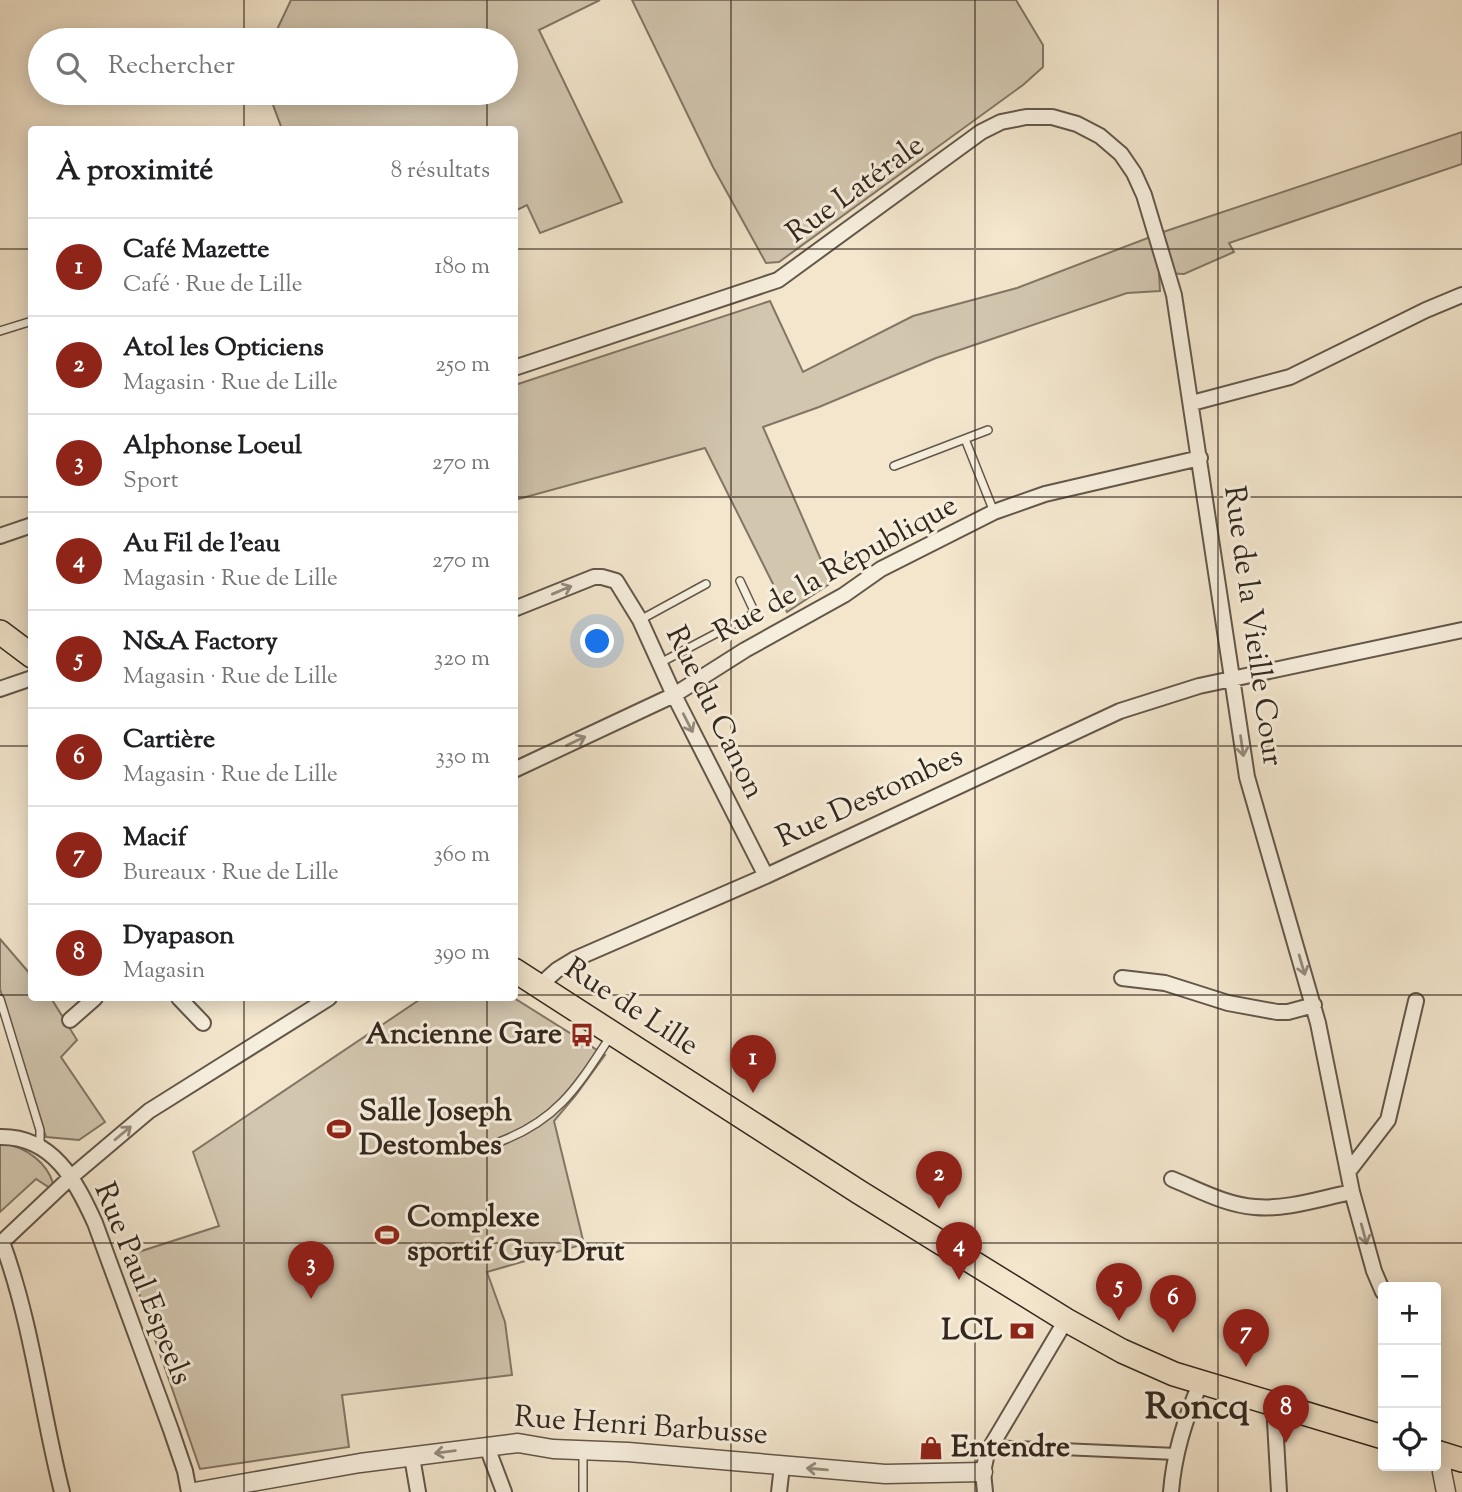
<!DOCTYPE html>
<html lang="fr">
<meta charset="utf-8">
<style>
:root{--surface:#fff;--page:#f2f2f2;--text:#202124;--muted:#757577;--line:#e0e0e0;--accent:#8f2418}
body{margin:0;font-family:"Sorts Mill Goudy",serif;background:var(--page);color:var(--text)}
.controls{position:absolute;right:21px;bottom:21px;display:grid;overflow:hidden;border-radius:7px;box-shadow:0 4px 18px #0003}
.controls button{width:63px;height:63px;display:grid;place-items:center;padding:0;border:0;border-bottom:2px solid var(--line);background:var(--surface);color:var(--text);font:35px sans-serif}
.you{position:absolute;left:598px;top:642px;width:24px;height:24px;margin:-18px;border:5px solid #fff;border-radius:50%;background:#1a73e8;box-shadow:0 0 0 10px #1a73e833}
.badge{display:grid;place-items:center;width:46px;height:46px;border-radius:50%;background:var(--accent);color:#fff;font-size:23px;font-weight:700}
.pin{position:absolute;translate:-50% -58px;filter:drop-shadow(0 2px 4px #0008)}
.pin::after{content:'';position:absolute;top:37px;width:24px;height:21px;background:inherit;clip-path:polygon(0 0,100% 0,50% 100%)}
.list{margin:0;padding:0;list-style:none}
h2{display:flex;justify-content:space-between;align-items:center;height:91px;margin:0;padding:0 28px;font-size:30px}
h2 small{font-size:23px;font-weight:400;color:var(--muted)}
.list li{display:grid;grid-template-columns:46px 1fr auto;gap:21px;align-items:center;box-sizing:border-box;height:98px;padding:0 28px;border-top:2px solid var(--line)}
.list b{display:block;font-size:26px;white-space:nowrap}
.list p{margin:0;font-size:23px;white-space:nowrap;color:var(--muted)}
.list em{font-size:23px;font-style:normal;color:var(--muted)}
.icon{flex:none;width:38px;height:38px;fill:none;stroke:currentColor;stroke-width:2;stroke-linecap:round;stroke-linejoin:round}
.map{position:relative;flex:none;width:1462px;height:1492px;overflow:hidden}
.search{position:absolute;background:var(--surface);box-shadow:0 4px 18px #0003;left:28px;top:28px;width:490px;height:77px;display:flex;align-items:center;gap:18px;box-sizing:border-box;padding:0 24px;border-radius:38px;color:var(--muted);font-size:26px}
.panel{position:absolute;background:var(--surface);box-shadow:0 4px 18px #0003;left:28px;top:126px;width:490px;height:875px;border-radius:7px}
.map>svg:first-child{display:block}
</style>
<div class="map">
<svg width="1462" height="1492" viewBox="0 0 1462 1492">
<rect width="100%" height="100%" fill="#f3e6cd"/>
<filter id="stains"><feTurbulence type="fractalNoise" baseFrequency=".00286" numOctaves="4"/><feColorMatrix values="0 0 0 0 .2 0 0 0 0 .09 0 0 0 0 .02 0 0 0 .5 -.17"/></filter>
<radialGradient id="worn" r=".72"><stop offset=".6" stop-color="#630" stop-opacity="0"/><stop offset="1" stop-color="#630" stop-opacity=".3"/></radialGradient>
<!-- green -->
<path fill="#d2c6af" stroke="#827666" stroke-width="2" d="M291,0H600L539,30L622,202L540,233L527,205L515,211L514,130L282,129L270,97L264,93H506V40H272Z
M632,0H1016L1043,45V67L1023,85L779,262L766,263L713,167Z
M1462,132V164L1229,243L1234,252L1184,274L1159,273L1160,291L1127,293L936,358L819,407L763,427L831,583L787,612L705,448L515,500V385L770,301L803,372L913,316L1017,288L1166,231Z
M0,939L31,975L32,998H51L77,1040L61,1057L105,1122L79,1140L46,1137L0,989Z
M422,998H514L605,1055L576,1095L554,1121L584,1244L487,1272L505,1322L512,1375L342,1395L349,1447L200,1469L126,1256L219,1226L193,1152Z
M5,1144C26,1147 47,1163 53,1183L50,1188L36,1179L0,1212V1145Z"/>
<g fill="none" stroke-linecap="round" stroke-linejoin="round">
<!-- service casing -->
<g stroke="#63574a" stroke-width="10">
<path id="service" d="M0,331L32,321
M965,439L994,512
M894,466L988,430
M640,620L706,584
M660,663L755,613L740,581
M0,999L40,1130V1146
M499,1142C558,1120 578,1086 610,1037
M583,1492V1451"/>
</g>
<!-- pedestrian casing -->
<g stroke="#63574a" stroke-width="14">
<path id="pedestrian" d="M991,1446L1176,1454"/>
</g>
<!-- minor casing -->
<g stroke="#63574a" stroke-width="18">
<path id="minor" d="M514,368L778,280L981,132L1001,122L1026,117H1052L1077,124L1100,136L1121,154L1134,173L1144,195L1174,295L1247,777L1318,1023L1352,1192L1374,1271L1383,1292
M1192,403L1290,377L1426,310L1462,295
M0,536L32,525
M514,609L594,577H602L616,581L640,620L674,695L766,876
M0,689L32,678
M514,770L674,695L745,650L844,595L881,569L994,512L1045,494L1200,458
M1122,978L1165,983L1228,1003L1277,1012H1288L1314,1005
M539,986L557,970L575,959L766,876L1120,711L1199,686L1462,630
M179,998L203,1023
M70,1020L95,998
M0,1137C53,1136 76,1181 95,1223L171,1430L185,1471L189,1492
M1348,1172L1388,1120L1416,1001
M1172,1179C1199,1190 1226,1205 1255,1207C1287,1210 1321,1198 1352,1192
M2,1242C32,1323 41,1409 62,1492
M0,1244L71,1177L149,1111L329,998
M1274,1404L1279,1492
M487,1447L504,1492
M412,1457L418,1492
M779,1492L782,1466
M985,1492L983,1472L987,1453L1066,1320
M1171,1492C1174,1453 1185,1418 1201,1382"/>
</g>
<!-- tertiary casing -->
<g stroke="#63574a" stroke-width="21">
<path id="tertiary" d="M1443,1454L1442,1472L1446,1492
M194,1492L360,1463L518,1443L553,1449L628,1452L885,1474L983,1472"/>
</g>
<!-- primary casing -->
<g stroke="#33271e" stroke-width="26">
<path id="primary" d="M0,632L32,656
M514,970L859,1192L1066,1320L1122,1351L1174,1374L1383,1437
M1436,1452L1462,1460"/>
</g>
<!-- service -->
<use href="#service" stroke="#f7efde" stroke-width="7"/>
<!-- pedestrian -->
<use href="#pedestrian" stroke="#f7efde" stroke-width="10"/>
<!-- minor -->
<use href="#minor" stroke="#f7efde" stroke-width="14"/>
<!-- tertiary -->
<use href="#tertiary" stroke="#f7efde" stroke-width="18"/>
<!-- primary -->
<use href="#primary" stroke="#f3e6cd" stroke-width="23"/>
</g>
<!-- one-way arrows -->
<defs><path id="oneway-shaft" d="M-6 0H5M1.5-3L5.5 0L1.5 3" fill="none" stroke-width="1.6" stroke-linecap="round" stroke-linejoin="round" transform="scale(1.75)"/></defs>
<g stroke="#958b7e">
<use href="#oneway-shaft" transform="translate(562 590) rotate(-23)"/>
<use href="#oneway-shaft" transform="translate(688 723) rotate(63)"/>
<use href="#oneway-shaft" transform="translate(576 741) rotate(-25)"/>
<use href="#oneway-shaft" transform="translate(1242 746) rotate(82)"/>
<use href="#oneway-shaft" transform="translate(1302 965) rotate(74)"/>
<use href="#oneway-shaft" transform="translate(123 1133) rotate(-40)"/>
<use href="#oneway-shaft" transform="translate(1364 1234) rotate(75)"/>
<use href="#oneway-shaft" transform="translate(445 1452) rotate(172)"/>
<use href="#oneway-shaft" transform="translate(817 1469) rotate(-175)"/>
</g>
<!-- grid -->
<path fill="none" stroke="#33271e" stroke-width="2" stroke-opacity="0.55" d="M244,0V40M487,0V40M731,0V1492M975,0V1492M1218,0V1492M244,93V130M487,93V130M0,249H32M514,249H1462M0,497H32M514,497H1462M0,746H32M514,746H1462M0,995H32M514,995H1462M244,998V1492M487,998V1492M0,1243H1462"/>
<!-- icons -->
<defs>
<g id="bus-bare" transform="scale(1.89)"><path d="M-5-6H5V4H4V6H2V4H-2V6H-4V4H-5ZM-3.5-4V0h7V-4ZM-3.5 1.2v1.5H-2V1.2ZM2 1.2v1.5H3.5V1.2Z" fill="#8f2418" stroke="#f7efde" stroke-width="2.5" paint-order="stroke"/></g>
<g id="stadium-bare" transform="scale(1.89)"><path d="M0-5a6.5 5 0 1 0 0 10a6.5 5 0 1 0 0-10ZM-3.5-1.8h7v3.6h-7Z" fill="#8f2418" stroke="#f7efde" stroke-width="2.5" paint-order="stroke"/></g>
<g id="bank-bare" transform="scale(1.89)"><path d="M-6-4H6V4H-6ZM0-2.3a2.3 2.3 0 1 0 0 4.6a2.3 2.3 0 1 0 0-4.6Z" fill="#8f2418" stroke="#f7efde" stroke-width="2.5" paint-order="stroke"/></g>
<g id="shop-bare" transform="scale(1.89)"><path d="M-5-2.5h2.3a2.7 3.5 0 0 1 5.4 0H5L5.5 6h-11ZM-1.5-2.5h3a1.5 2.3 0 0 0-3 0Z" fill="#8f2418" stroke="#f7efde" stroke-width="2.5" paint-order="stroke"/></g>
</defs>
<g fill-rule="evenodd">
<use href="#bus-bare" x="582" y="1035"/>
<use href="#stadium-bare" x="339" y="1129"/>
<use href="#stadium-bare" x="387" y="1235"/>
<use href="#bank-bare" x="1022" y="1331"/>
<use href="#shop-bare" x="931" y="1448"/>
</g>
<g text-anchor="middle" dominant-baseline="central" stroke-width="6" stroke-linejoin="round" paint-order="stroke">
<!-- street labels -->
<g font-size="30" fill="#33271e" stroke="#f7efde">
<text transform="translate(856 190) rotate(-36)">Rue Latérale</text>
<text transform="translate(836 570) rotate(-29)">Rue de la République</text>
<text transform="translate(1252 626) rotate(82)">Rue de la Vieille Cour</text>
<text transform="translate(714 713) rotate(64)">Rue du Canon</text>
<text transform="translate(870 798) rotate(-25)">Rue Destombes</text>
<text transform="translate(631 1008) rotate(33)">Rue de Lille</text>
<text transform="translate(142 1284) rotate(68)">Rue Paul Espeels</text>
<text transform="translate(641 1427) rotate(4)">Rue Henri Barbusse</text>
</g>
<!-- poi labels -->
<g font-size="30" font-weight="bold" fill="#33271e" stroke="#f7efde" text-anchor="start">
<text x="562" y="1035" text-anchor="end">Ancienne Gare</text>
<text x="359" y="1112">Salle Joseph<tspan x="359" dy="34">Destombes</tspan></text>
<text x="407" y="1218">Complexe<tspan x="407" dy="34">sportif Guy Drut</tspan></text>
<text x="1002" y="1331" text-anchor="end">LCL</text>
<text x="951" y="1448">Entendre</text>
</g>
<!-- district labels -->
<g font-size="37" font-weight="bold" fill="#33271e" stroke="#f7efde">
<text x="1197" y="1409">Roncq</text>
</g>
</g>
<rect width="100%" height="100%" filter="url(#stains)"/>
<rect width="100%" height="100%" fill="url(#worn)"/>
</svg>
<div class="controls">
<button>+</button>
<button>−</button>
<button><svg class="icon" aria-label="locate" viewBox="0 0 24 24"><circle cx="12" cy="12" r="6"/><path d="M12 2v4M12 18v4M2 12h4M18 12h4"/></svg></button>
</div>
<div class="you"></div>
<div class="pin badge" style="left:753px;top:1093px">1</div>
<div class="pin badge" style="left:939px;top:1209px">2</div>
<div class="pin badge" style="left:311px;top:1299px">3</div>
<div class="pin badge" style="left:959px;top:1280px">4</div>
<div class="pin badge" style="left:1119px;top:1321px">5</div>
<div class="pin badge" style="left:1173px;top:1333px">6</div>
<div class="pin badge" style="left:1246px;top:1367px">7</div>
<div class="pin badge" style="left:1286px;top:1443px">8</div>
<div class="search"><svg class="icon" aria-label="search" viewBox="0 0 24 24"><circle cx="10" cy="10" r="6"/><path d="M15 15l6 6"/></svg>Rechercher</div>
<section class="panel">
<h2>À proximité<small>8 résultats</small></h2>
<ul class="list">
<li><span class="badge">1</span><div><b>Café Mazette</b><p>Café · Rue de Lille</p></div><em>180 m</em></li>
<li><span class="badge">2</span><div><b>Atol les Opticiens</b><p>Magasin · Rue de Lille</p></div><em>250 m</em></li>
<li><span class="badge">3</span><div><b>Alphonse Loeul</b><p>Sport</p></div><em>270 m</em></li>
<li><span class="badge">4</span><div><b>Au Fil de l'eau</b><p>Magasin · Rue de Lille</p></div><em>270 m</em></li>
<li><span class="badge">5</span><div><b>N&amp;A Factory</b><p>Magasin · Rue de Lille</p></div><em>320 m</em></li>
<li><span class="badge">6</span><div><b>Cartière</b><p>Magasin · Rue de Lille</p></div><em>330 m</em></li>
<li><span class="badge">7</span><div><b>Macif</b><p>Bureaux · Rue de Lille</p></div><em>360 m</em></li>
<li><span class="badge">8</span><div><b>Dyapason</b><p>Magasin</p></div><em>390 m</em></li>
</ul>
</section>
</div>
